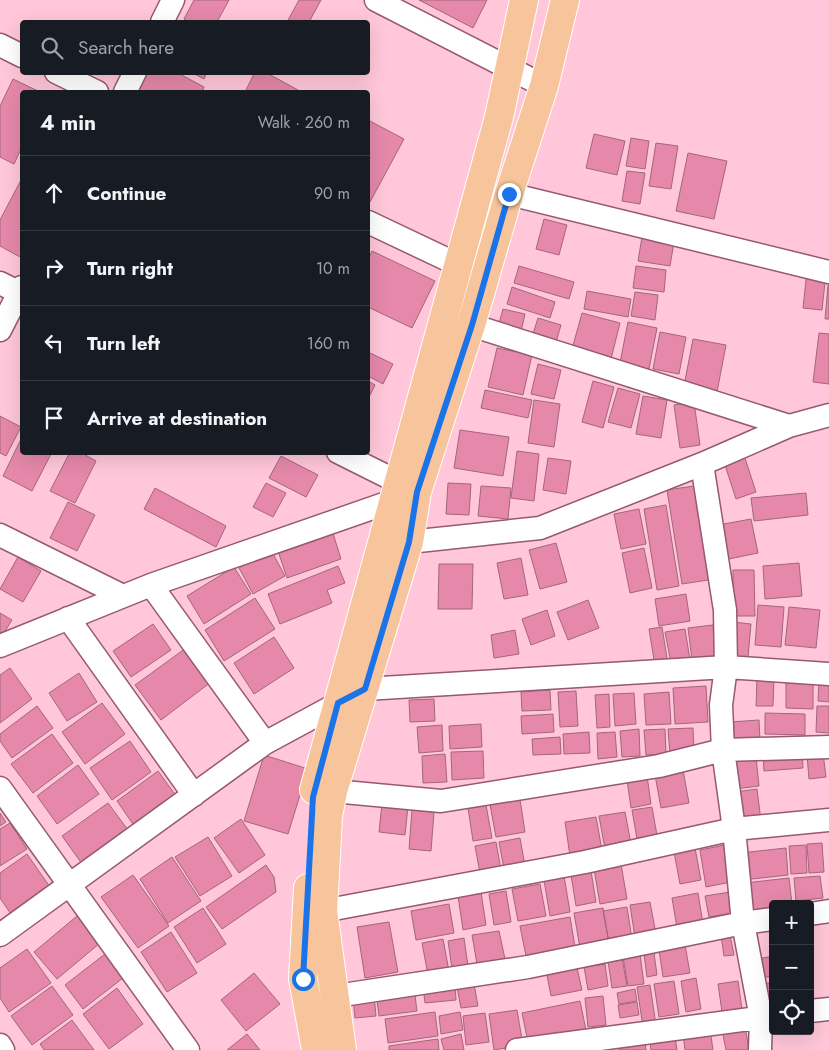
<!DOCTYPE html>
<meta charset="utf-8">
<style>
:root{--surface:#171b24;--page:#242831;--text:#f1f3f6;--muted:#9ea1a6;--line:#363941}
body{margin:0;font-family:Jost,sans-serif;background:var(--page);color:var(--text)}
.controls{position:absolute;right:15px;bottom:15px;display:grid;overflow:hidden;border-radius:5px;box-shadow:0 5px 20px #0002}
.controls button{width:45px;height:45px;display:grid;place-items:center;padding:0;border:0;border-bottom:1px solid var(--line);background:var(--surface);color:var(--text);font:25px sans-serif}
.stop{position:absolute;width:15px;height:15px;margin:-11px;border:4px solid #1a73e8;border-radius:50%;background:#fff}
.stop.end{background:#1a73e8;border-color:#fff;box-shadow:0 1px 5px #0008}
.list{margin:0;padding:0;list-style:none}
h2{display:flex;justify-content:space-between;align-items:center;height:65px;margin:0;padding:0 20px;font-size:21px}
h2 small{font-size:16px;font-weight:400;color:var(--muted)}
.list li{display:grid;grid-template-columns:32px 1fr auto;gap:15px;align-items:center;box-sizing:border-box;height:75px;padding:0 20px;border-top:1px solid var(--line)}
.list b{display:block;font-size:19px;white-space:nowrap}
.list em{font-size:16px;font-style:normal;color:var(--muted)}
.icon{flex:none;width:28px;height:28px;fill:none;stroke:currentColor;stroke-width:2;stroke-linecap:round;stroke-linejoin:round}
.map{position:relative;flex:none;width:829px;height:1050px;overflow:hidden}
.search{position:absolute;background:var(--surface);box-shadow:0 5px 20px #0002;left:20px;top:20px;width:350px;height:55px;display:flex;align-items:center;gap:12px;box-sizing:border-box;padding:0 18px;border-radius:5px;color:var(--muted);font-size:19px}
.panel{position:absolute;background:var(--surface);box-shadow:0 5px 20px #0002;left:20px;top:90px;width:350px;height:365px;border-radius:5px}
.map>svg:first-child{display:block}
</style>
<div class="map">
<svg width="829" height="1050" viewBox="0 0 829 1050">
<rect width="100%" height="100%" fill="#ffc7d9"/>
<!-- building -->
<path fill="#e588a9" stroke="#a4667b" d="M194,0H229L217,22H190L184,19Z
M299,0H321L309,22H287Z
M419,0H487L473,28Z
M147,72H176L204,87L202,92H136Z
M191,72H207L204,79Z
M255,72H265L298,90L296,92H245Z
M13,79L40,92H22V147L14,164L0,157V106Z
M368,120L404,139L370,202L368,200Z
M594,134L625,141L617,175L586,168Z
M631,138L649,141L645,169L626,166Z
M656,143L678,146L671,189L649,186Z
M688,153L727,161L714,219L676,211Z
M627,171L645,173L640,204L622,201Z
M21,180H22V258L0,246V220Z
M544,219L567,225L559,255L536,249Z
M643,231L675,236L670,266L638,261Z
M372,251L435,281L412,328L368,307V260Z
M519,266L574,282L569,299L514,283Z
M636,266L666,270L664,292L633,288Z
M807,271L826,273L822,310L803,308Z
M828,285H829V319H825Z
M512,287L555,302L550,318L507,304Z
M587,291L631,299L628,317L584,309Z
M635,292L658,295L655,320L631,316Z
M503,309L525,314L520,336L497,331Z
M582,313L620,323L611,359L572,349Z
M538,318L561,325L554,349L530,343Z
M628,322L657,328L647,379L618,373Z
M660,332L686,337L679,374L653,369Z
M819,333L829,334V384L813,382Z
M693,339L726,345L717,392L684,386Z
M497,348L532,355L523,395L488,387Z
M368,352L393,364L383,384L368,376Z
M538,364L561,370L554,399L531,394Z
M368,381L375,385L368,399Z
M593,381L614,387L603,428L582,422Z
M618,388L640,394L631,428L608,422Z
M485,390L532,400L528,418L481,408Z
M643,396L667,400L661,438L636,434Z
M534,400L560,404L554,447L528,443Z
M694,402L700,445L680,448L674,405Z
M0,416L21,427L6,456L0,453Z
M460,430L509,437L503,476L454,468Z
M22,437V452H52L32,491L3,476Z
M517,451L539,454L534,501L511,498Z
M70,452H80L96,461L75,503L50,491Z
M744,455L756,492L736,499L724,462Z
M281,456L318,475L306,497L269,478Z
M548,458L571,461L566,494L543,490Z
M266,483L286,493L273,517L253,507Z
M448,483L471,484L469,515L446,514Z
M700,485L715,579L682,584L667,490Z
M481,486L511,488L508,519L478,516Z
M155,488L226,526L216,547L144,509Z
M806,493L808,515L754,521L751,498Z
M68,502L95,515L77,551L50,538Z
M666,505L679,586L657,590L644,509Z
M639,509L646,544L621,549L614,514Z
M751,519L758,553L724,560L718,525Z
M332,530L341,559L287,578L277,548Z
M556,543L567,582L540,589L529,550Z
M644,548L652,588L630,593L622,553Z
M271,550L285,576L253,594L239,568Z
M18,557L41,571L23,602L0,589Z
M521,558L528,595L504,599L497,563Z
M799,563L802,596L765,599L763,566Z
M439,564H473L472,609H438Z
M338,566L345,583L327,590L332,603L280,624L268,594Z
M234,567L251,594L204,624L187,596Z
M733,570H754L755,616H733Z
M686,594L690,621L659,626L655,599Z
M255,598L275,629L224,661L205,630Z
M588,600L599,628L568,640L557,612Z
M758,605L784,607L781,647L755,645Z
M789,607L820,610L816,648L785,645Z
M547,610L555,636L531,645L522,619Z
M0,613L12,620L0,639Z
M733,622L751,624L748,657L730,656Z
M153,624L171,650L131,677L113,651Z
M713,625L717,656L692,660L688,628Z
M662,627L668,664L655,666L649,629Z
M685,629L690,660L671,663L665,632Z
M515,630L519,654L494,658L491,635Z
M274,637L294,668L254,694L234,663Z
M186,648L211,682L161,720L135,685Z
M10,668L32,699L0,723V675Z
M79,673L97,702L67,721L49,693Z
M757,678H774L773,706H756Z
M819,679H829V702L818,701Z
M786,681L813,682V709L786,708Z
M706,686L708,722L675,724L673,688Z
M550,690L551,710L522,711L521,692Z
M576,691L578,726L560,727L558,692Z
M669,692L671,724L646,725L644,694Z
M634,693L636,724L615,726L613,694Z
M609,694L610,727L597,728L595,695Z
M434,699L435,721L410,722L409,700Z
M102,703L125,734L85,764L62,732Z
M37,706L53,728L12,758L0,741V734Z
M817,706H829V733L816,732Z
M765,713L805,714V735L765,734Z
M553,714L554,732L522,734L521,716Z
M759,720L760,741L731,743L730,722Z
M481,724L482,747L450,749L449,726Z
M442,725L443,751L419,753L417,727Z
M693,728L694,752L670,754L668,729Z
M639,729L640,756L622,757L620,731Z
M665,729L666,754L646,755L644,730Z
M589,732L590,753L564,754L563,734Z
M615,732L617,757L598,759L597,733Z
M52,734L73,763L33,793L11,764Z
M560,737L561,754L533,755L532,739Z
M130,741L151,772L112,800L90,768Z
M483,751L484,778L452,780L451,752Z
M802,751L803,768L764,771L763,754Z
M823,753L826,777L809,779L807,755Z
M445,754L447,782L423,783L422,756Z
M264,755L308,769L288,834L244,821Z
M756,756L759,786L735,789L731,759Z
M78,765L99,794L57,824L37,796Z
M683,770L689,803L661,808L655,775Z
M158,771L179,800L137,830L117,801Z
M647,776L651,804L631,808L627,780Z
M757,789L761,821L739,823L735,792Z
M519,793L525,832L496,837L489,799Z
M108,803L131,834L85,868L62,836Z
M382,803L408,806L405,835L379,832Z
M486,805L492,838L473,841L468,808Z
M652,807L658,841L638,845L632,810Z
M412,810L434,812L431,851L409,849Z
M625,812L631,844L605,849L599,816Z
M0,813L6,822L0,826Z
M596,817L602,850L570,856L565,822Z
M241,819L265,855L239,873L214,838Z
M10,823L27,849L0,866V829Z
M208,837L232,876L200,896L175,857Z
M520,838L525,866L504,869L499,842Z
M496,842L501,870L480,873L475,846Z
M822,843L824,872L809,873L807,844Z
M725,845L731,882L706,887L700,850Z
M806,845L807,873L791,874L789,846Z
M695,848L701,880L680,884L674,852Z
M786,848L788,875L743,880L740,853Z
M27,854L50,887L11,914L0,898V873Z
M172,857L201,901L168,923L140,879Z
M621,864L627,899L600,904L594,869Z
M266,865L274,877L276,892L222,929L206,907Z
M591,871L596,902L576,906L571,875Z
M133,875L169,926L138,948L101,897Z
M564,876L570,912L550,916L544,880Z
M820,876L823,898L796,901L794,878Z
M789,878L792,904H773V909L749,912L745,883Z
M540,884L546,916L518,921L512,889Z
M506,891L511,922L494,925L489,894Z
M481,892L486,925L463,930L458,896Z
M730,892L733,913L709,917L705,896Z
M698,893L703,924L677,928L672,898Z
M650,902L656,934L635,938L630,905Z
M449,904L454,933L416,940L411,911Z
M627,907L632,939L609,943L603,911Z
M203,908L226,944L197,963L174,927Z
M603,908L609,943L580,948L574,913Z
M77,916L100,943L57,979L34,952Z
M570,917L576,953L527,961L520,926Z
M389,922L398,972L365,978L357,927Z
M499,931L505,959L477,964L472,935Z
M171,932L197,973L167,992L141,952Z
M730,935L734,955L724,956L721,936Z
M464,938L468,966L452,969L448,941Z
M443,939L449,971L428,975L422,943Z
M684,939L690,973L663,977L658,943Z
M27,949L51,983L9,1012L0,998V968Z
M654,953L657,975L647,977L644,954Z
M105,954L123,978L83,1009L65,985Z
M640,954L644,984L628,986L623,957Z
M773,956V976L756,979L752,960Z
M622,958L627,986L612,988L608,961Z
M576,963L582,990L551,996L546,970Z
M605,964L608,986L588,990L584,967Z
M254,973L280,1004L246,1031L221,1000Z
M696,978L701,1009L686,1012L681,981Z
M674,981L679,1014L659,1017L654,984Z
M738,981L743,1016L723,1019L718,984Z
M773,982V1008L764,1010L759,985Z
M455,984L456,1000L425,1003L423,987Z
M474,984L478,1006L461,1008L457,987Z
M650,985L656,1025L643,1027L637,987Z
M52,986L73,1015L32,1045L11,1016Z
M117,988L143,1024L109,1049L83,1014Z
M414,988L417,1011L379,1016L376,993Z
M635,989L637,1001L619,1004L617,993Z
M374,995L376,1016L355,1018L353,998Z
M603,996L606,1025L588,1027L585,998Z
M580,1001L586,1030L528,1042L522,1013Z
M637,1002L639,1015L620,1018L618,1005Z
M517,1010L523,1045L494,1050L489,1014Z
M435,1012L438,1036L388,1043L385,1019Z
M460,1012L463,1030L441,1034L439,1016Z
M485,1013L489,1042L466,1045L463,1016Z
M72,1020L94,1050H44L40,1044Z
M745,1026L749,1050H726L722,1030Z
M710,1029L713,1050H685L683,1033Z
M247,1034L260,1050H227Z
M461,1034L464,1050H444L441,1039Z
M644,1035L646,1050H619L617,1040Z
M675,1037L677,1050H651L650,1041Z
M438,1039L439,1050H389V1046Z"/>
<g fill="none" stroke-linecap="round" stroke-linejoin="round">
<!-- minor casing -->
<g stroke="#96596f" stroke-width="25">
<path id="minor" d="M376,0L544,86
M162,22L173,0
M0,45L22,56
M56,72L97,92
M125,92L135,72
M509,194L829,272
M368,222L486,278
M0,283L22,294
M471,325L789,426
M0,330L22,287
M338,452L414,490
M702,464L725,610L726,667L721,705L723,750L734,829L743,923L761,1018L760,1050
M0,535L123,596
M409,542L540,528L702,464L789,426L829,415
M151,585L265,743
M68,618L194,795
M0,646L151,585L407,496
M0,788L188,1050
M333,791L441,801L659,766L723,750L829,747
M323,911L585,862L734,829L829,820
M810,914L829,911
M0,935L265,743L365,689L726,667L829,674
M336,996L528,967L743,923L773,919
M810,1011L829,1009
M0,1045L3,1050
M517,1050L773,1016"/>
</g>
<!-- primary casing -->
<g stroke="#fff" stroke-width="30">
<path id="primary" d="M314,790L499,117L524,0
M308,888L303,979L316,1050
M342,1050L323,911L328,816L333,791L409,542L417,492L471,325L509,194L544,86L565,0"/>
</g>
<!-- minor -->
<use href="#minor" stroke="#fff" stroke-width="22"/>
<!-- primary -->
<use href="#primary" stroke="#f7c49b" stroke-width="28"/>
</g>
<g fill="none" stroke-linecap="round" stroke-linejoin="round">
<!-- route -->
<path stroke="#1a73e8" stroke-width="6" d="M303,979L313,797L338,703L365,689L409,542L417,492L472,325L509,194"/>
</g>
</svg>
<div class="controls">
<button>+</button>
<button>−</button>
<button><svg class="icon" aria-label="locate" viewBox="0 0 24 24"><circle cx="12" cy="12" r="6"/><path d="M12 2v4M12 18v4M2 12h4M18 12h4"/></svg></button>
</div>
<div class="stop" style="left:303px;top:979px"></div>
<div class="stop end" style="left:509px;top:194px"></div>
<div class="search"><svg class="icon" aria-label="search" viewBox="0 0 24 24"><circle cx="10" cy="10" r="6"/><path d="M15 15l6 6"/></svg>Search here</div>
<section class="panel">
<h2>4 min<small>Walk · 260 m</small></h2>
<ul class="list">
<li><svg class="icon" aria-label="ahead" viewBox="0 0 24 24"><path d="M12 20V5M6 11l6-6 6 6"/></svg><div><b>Continue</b></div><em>90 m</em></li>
<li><svg class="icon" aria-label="right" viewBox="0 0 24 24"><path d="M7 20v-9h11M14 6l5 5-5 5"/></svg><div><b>Turn right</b></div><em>10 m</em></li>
<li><svg class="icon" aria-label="left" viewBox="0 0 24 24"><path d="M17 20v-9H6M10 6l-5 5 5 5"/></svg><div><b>Turn left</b></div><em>160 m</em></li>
<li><svg class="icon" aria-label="arrive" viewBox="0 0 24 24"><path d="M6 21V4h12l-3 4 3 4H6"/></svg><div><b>Arrive at destination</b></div></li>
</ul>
</section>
</div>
